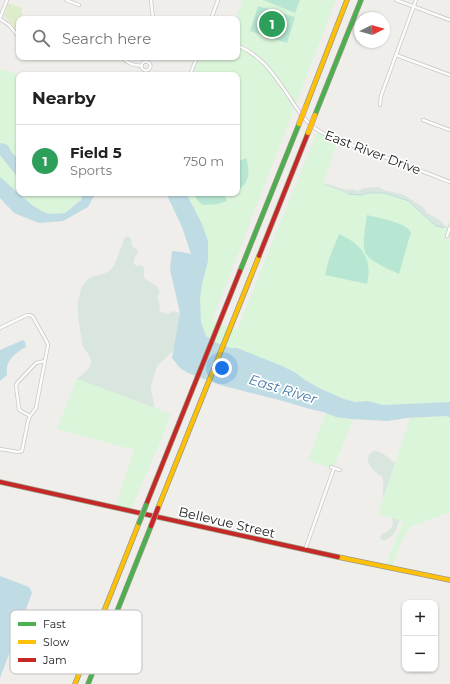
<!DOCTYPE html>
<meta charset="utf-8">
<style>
:root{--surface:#fff;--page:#f2f2f2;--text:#222;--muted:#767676;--line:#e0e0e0;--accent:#db2777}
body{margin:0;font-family:Montserrat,sans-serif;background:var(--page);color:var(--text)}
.controls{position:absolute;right:12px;bottom:12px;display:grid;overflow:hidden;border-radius:8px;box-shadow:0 1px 3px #0004}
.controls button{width:36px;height:36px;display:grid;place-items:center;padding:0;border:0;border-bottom:1px solid var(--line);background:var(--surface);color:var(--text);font:20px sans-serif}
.compass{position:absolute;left:354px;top:12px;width:36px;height:36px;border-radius:50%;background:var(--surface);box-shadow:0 1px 3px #0004;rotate:84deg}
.you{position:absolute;left:222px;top:368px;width:14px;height:14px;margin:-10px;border:3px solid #fff;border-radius:50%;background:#1a73e8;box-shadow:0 0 0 6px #1a73e833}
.badge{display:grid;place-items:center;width:26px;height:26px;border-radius:50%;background:var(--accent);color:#fff;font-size:13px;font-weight:700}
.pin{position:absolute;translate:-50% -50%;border:2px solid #fff;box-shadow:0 1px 4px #0006}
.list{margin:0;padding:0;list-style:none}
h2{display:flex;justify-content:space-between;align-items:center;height:52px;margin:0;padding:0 16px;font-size:17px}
h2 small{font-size:13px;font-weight:400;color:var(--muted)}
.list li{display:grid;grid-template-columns:26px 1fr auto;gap:12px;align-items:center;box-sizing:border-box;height:72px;padding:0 16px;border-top:1px solid var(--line)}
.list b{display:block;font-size:15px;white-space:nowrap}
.list p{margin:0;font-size:13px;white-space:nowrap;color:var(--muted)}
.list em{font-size:13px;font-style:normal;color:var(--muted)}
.icon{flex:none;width:22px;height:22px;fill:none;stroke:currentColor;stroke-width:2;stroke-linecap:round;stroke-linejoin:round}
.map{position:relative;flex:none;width:450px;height:684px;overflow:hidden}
.search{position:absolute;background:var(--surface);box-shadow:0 1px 3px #0004;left:16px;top:16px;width:224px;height:44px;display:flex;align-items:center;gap:10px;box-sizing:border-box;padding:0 14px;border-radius:8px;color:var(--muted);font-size:15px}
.panel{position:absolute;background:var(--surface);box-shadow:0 1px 3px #0004;left:16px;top:72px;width:224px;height:124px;border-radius:8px}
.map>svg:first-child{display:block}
</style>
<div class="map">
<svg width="450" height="684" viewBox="0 0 450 684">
<rect width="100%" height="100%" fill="#f0eeeb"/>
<!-- grass -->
<path fill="#ddeccb" d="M8,3L22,8V19H19V27L17,31L10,22L4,16Z"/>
<!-- wetland -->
<path fill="#d9e6de" d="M325,183L346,190L352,189L358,191L364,188L379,187L384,190L404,195L423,207L427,213L440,220L444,225V228L442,230L322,186Z
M129,236L131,239L132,246L138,250V252L135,257L134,261V264L137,266L141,265C147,269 143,273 144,278C151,283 161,285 159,295H157C157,301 162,304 159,309L161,312L168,314L173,311L180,313L174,350L157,366L151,386V391L152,394L155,408L77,379C81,375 88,371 90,366C94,356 84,352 82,344C81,339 81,334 80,329C78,315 76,307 80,293C87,269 102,280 112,268C118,260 121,246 125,237Z
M373,451C384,450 388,460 397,464L401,517L395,532L391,537L386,540H382L380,537L382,534C404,527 386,508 383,495C382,488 385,483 382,477C380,474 377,474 375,471C367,466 365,456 373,451Z"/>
<!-- park -->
<path fill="#daf5da" d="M243,0H336L212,321L237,330L317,132L337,141L323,184L348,194L361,195L367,193H385L409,201L418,210L436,226L445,230L450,218V402L383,405L367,401L355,402L344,399L321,389L305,380L296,373L237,348H230L217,343L206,336L201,322L200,299L202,284V224L186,193H237V75H193L199,57H237V19H236Z
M0,69L19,75V193H83L81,199L65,213L52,214L46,213L33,206L0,177Z
M77,379L171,414L161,440L131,509L116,506L134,450L57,429Z
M326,413L336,417L353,420L334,466L331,465L329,468L308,460Z
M445,416L450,417V512L410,527L401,543L392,566L386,565L403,521L378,514L410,418Z"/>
<!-- pitch -->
<path fill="#b7e6d2" d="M263,0H300L295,13Z
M258,6L295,17L287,43L250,31Z
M246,158C250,171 250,183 237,191V162Z
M193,193H224L227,201L218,204L203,205L198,201Z
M367,215C378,218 405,222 411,232L399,274C390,270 370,261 366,254C361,246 366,224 367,215Z
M339,234C362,244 373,259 367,284L325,275L329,259Z"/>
<!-- water -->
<path fill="#bfdbe3" d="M0,143C10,144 8,147 13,154C15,156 17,157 19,159V179L0,155Z
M0,177L33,206L46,213L52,214L65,213L81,200L83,193H96L88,207L63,221L39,223L14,213L0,198Z
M166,193H186L202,224L208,241V261L202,284L200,299L201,322L206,336L217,343L230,348H237L282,366L296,373L305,380L321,389L344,399L355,402L367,401L383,405L450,402V417L445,416L407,418L388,421L350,419L336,417L323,412L310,409L283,401L220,385L188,373L180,368L172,358L180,313L170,270L172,251L182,252L191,254L182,227Z
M23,340L25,342L26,347C21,349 11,357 9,362C6,366 7,371 7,375L0,381V350Z
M0,576L29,587L31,590L32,593L0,678Z"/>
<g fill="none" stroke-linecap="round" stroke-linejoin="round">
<!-- stream -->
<path stroke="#bfdbe3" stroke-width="1" d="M348,194L361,195L367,193H385L409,201L418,210L436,226L446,227"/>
<!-- street casing -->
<g stroke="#c9c8c7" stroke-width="4">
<path id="street" d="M66,0L79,5
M151,0L153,19
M396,0L450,20
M0,18L7,0
M0,19L9,25L19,37
M154,19H164
M211,19L218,0
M237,45C262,56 273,73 288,95C295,106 302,118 312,126C327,138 347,143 365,150C393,160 422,171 450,182
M396,55L450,75
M122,57C128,64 133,65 142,66
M141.5 66a4.5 4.5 0 1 1 9 0a4.5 4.5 0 1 1-9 0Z
M190,75L197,57
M380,105L381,96L416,0
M423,120L450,130
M447,236L450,227
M0,328L27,315H30L33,317L47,342L48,345L36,408L30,416L28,421L22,451L18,452L0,449
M30,416L21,411L19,409L16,386L17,383L36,363L45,361
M331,467L340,470
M305,550L334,468"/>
</g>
<!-- fast casing -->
<g stroke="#999a82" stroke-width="5.5">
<path id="fast" d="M315,115L361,0
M240,271L299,124
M88,684L151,526"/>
</g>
<!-- slow casing -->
<g stroke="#999a82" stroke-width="5.5">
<path id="slow" d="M306,106L347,0
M158,508L259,256
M338,557L450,580
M75,684L139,523"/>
</g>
<!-- jam casing -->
<g stroke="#999a82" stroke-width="5.5">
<path id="jam" d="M259,256L308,133
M0,482L338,557
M146,505L240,271"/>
</g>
<!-- street -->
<use href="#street" stroke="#fdfcfc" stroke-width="2.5"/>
<!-- fast -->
<use href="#fast" stroke="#4caf50" stroke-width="4"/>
<!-- slow -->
<use href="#slow" stroke="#ffc107" stroke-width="4"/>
<!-- jam -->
<use href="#jam" stroke="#c62828" stroke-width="4"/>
<!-- fast-bridge casing -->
<g stroke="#c5a2ac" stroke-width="6" stroke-linecap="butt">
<path id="fast-bridge" d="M139,523L146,505"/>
</g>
<!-- slow-bridge casing -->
<g stroke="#c5a2ac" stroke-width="6" stroke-linecap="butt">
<path id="slow-bridge" d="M299,124L306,106
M308,133L315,115"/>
</g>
<!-- jam-bridge casing -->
<g stroke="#c5a2ac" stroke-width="6" stroke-linecap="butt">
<path id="jam-bridge" d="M151,526L158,508"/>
</g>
<!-- fast-bridge -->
<use href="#fast-bridge" stroke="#4caf50" stroke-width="4.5"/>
<!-- slow-bridge -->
<use href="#slow-bridge" stroke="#ffc107" stroke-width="4.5"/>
<!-- jam-bridge -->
<use href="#jam-bridge" stroke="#c62828" stroke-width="4.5"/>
</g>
<g text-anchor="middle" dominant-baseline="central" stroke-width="3.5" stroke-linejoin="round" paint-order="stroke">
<!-- street labels -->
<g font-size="13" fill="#222" stroke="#fff">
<text transform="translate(373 152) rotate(21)">East River Drive</text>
<text transform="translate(227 522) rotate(13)">Bellevue Street</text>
</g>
<!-- water labels -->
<g font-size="14" font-style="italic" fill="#4a7aab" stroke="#fff">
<text transform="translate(283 389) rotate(17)">East River</text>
</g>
</g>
<!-- legend -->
<rect x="10" y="610" width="132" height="64" rx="6" fill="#fff" stroke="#bdbdbd" stroke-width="1"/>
<rect x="18" y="622" width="18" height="4" fill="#4caf50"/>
<rect x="18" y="640" width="18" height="4" fill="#ffc107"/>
<rect x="18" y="658" width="18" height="4" fill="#c62828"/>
<g font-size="11" fill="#222">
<text x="43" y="628">Fast</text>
<text x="43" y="646">Slow</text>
<text x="43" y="664">Jam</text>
</g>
</svg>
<div class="controls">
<button>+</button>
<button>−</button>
</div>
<svg class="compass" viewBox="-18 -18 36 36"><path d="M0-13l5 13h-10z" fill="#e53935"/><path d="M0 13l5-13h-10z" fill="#767676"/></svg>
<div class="you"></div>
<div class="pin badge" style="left:272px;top:24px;background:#2e9e5b">1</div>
<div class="search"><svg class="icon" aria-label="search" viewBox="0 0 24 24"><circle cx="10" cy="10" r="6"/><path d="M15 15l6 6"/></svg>Search here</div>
<section class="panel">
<h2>Nearby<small></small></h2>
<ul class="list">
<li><span class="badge" style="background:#2e9e5b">1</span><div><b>Field 5</b><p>Sports</p></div><em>750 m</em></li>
</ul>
</section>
</div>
